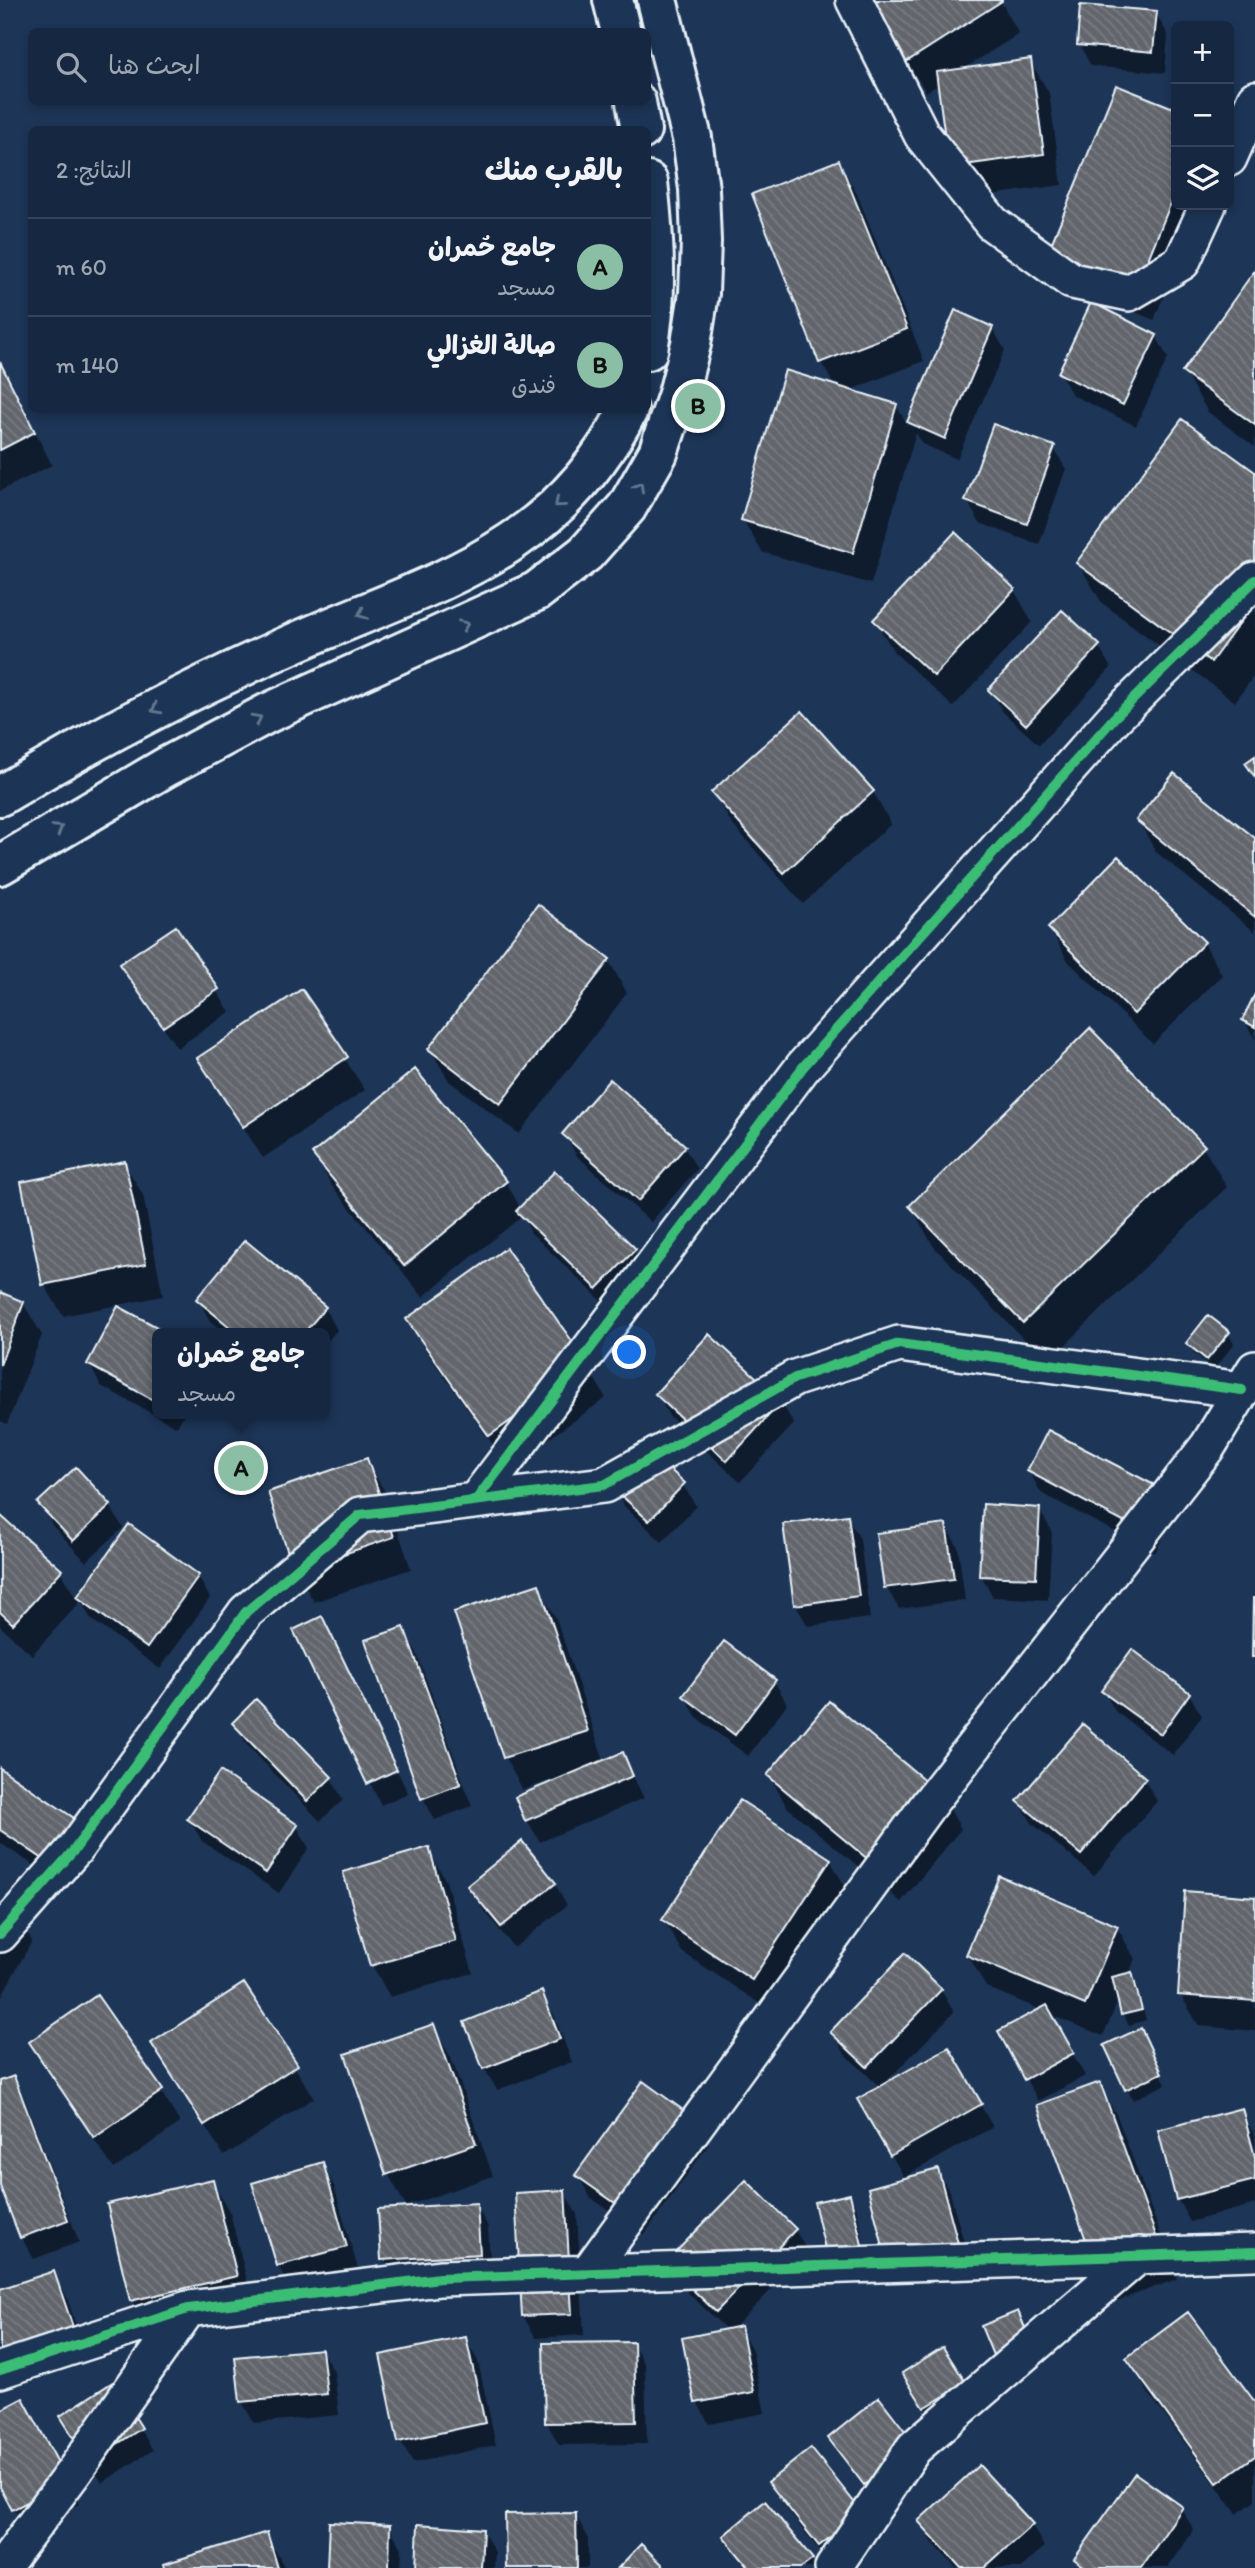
<!DOCTYPE html>
<html lang="ar">
<meta charset="utf-8">
<style>
:root{--surface:#162841;--page:#1f3048;--text:#f1f3f6;--muted:#9ea6b1;--line:#35445a;--accent:#8abfa5}
body{margin:0;font-family:Itim,"Playpen Sans Arabic",sans-serif;background:var(--page);color:var(--text);direction:rtl}
.controls{position:absolute;right:21px;top:21px;display:grid;overflow:hidden;border-radius:10px;box-shadow:0 4px 10px #0003}
.controls button{width:63px;height:63px;display:grid;place-items:center;padding:0;border:0;border-bottom:2px solid var(--line);background:var(--surface);color:var(--text);font:35px sans-serif}
.you{position:absolute;left:630px;top:1353px;width:24px;height:24px;margin:-18px;border:5px solid #fff;border-radius:50%;background:#1a73e8;box-shadow:0 0 0 10px #1a73e833}
.badge{display:grid;place-items:center;width:46px;height:46px;border-radius:50%;background:var(--accent);color:#111;font-size:23px;font-weight:700}
.pin{position:absolute;translate:-50% -50%;border:4px solid #fff;box-shadow:0 2px 7px #0006}
.popup{position:absolute;left:152px;top:1328px;width:178px;height:91px;box-sizing:border-box;display:grid;place-content:center;border-radius:10px;background:var(--surface);filter:drop-shadow(0 2px 5px #0005);font-size:23px;white-space:nowrap;color:var(--muted)}
.popup b{font-size:26px;color:var(--text)}
.popup::after{content:'';position:absolute;left:50%;top:100%;margin-left:-14px;border:14px solid transparent;border-top-color:var(--surface)}
.list{margin:0;padding:0;list-style:none}
h2{display:flex;justify-content:space-between;align-items:center;height:91px;margin:0;padding:0 28px;font-size:30px}
h2 small{font-size:23px;font-weight:400;color:var(--muted)}
.list li{display:grid;grid-template-columns:46px 1fr auto;gap:21px;align-items:center;box-sizing:border-box;height:98px;padding:0 28px;border-top:2px solid var(--line)}
.list b{display:block;font-size:26px;white-space:nowrap}
.list p{margin:0;font-size:23px;white-space:nowrap;color:var(--muted)}
.list em{font-size:23px;font-style:normal;color:var(--muted)}
.icon{flex:none;width:38px;height:38px;fill:none;stroke:currentColor;stroke-width:2;stroke-linecap:round;stroke-linejoin:round}
.map{position:relative;flex:none;width:1255px;height:2568px;overflow:hidden;direction:ltr}
.search{position:absolute;background:var(--surface);box-shadow:0 4px 10px #0003;left:28px;top:28px;width:623px;height:77px;display:flex;align-items:center;gap:18px;box-sizing:border-box;padding:0 24px;border-radius:10px;color:var(--muted);font-size:26px}
.panel{position:absolute;background:var(--surface);box-shadow:0 4px 10px #0003;left:28px;top:126px;width:623px;height:287px;border-radius:10px;direction:rtl}
.map>svg:first-child{display:block}
</style>
<div class="map">
<svg width="1255" height="2568" viewBox="0 0 1255 2568">
<defs>
<pattern id="building-back-hatch" width="6" height="6" patternUnits="userSpaceOnUse" patternTransform="scale(1.75)"><rect width="6" height="6" fill="#62666c"/><path d="M-1 5l2 2M0 0l6 6M5-1l2 2" fill="none" stroke="#787c82"/></pattern>
</defs>
<rect width="100%" height="100%" fill="#1d3557"/>
<filter id="ink" filterUnits="userSpaceOnUse"><feTurbulence type="fractalNoise" baseFrequency=".0143" numOctaves="2"/><feDisplacementMap in="SourceGraphic" scale="14" xChannelSelector="R" yChannelSelector="G"/><feConvolveMatrix kernelMatrix="1 2 1 2 8 2 1 2 1" color-interpolation-filters="sRGB"/></filter>
<g filter="url(#ink)">
<!-- shadow -->
<path fill="#0007" d="M868,0H1000L1019,34L960,71L1030,61L1049,93L1062,185L969,198L940,84L926,92Z
M1156,13L1168,35L1165,73L1091,66L1079,44Z
M1117,87L1176,111V205H1201L1154,320L1068,284Z
M839,162L857,194L924,361L848,391L896,405L908,426L956,313L992,328L1005,350L957,459L922,444L916,433L871,584L762,552L743,520L835,387L821,362Z
M1255,273V447L1208,412L1184,372Z
M1156,336L1168,358L1136,426L1072,395L1060,373Z
M0,362L52,465L0,491Z
M1053,447L1066,469L1039,545L980,523L967,501Z
M1255,475V674L1235,702L1102,603L1078,563Z
M1014,590L1032,622L953,707L894,652L875,620Z
M1098,646L1111,668L1039,745L1003,712L990,690Z
M802,713L873,792L891,824L803,904L732,824L713,793Z
M1138,820L1255,840V932L1156,852Z
M176,928L230,1012L177,1048L121,965Z
M1050,929L1204,943L1222,975L1153,1044L1068,961Z
M609,961L627,993L519,1134L449,1081L430,1049Z
M301,991L365,1090L263,1158L199,1059Z
M1255,998V1040L1244,1020Z
M415,1072L506,1182L521,1209L634,1250L647,1272L610,1309L531,1233L522,1216L423,1297L332,1186L314,1154Z
M611,1082L685,1148L697,1169L651,1222L577,1156L564,1134Z
M1203,1147L1227,1187L1047,1363L934,1247L911,1207Z
M124,1163L143,1195L163,1296L63,1316L44,1284Z
M0,1294L23,1303L42,1335L7,1424L0,1421Z
M198,1299L325,1308L337,1330L325,1344V1333H225L210,1321Z
M118,1308L165,1333H157V1414H184L177,1427L101,1386L89,1364Z
M408,1319L587,1366L606,1398L509,1467L426,1351Z
M1228,1333L1234,1344L1214,1369L1194,1353L1188,1343Z
M657,1394L781,1402L794,1424L740,1482L669,1416Z
M366,1460L385,1492L411,1569L314,1602L296,1570Z
M1029,1471L1175,1514L1155,1553L1041,1493Z
M683,1485L696,1506L662,1542L625,1507L612,1486Z
M40,1503L110,1506L123,1528L86,1562L52,1525Z
M1039,1510L1052,1531L1048,1600L993,1597L981,1575Z
M0,1517L61,1571L77,1600L129,1527L198,1576L210,1598L160,1669L91,1619L81,1601L32,1655L0,1626Z
M847,1517L860,1539L870,1618L808,1626L795,1604Z
M945,1525L958,1547L965,1600L899,1609L886,1587Z
M538,1586L556,1618L604,1761L622,1754L644,1798L540,1842L527,1820L552,1783V1780L523,1790L505,1758L457,1613Z
M321,1618L408,1793L381,1805L295,1631Z
M403,1629L416,1651L472,1806L435,1820L423,1798Z
M775,1682L787,1704L748,1756L697,1718L685,1696Z
M1103,1691L1189,1694L1202,1716L1173,1755L1116,1712Z
M256,1702L331,1778L343,1800L320,1821L247,1745L235,1723Z
M0,1770L65,1886L0,1843Z
M769,1775L943,1797L961,1829L901,1902L787,1807Z
M1144,1779L1157,1801L1094,1876L1032,1823L1019,1801Z
M189,1819L297,1827L309,1848L279,1893L202,1841Z
M428,1849L446,1881L473,1973L390,1997L372,1965Z
M830,1860L848,1892L771,2011L682,1952L664,1920Z
M555,1884L567,1905L514,1948L482,1908L469,1886Z
M1255,1898V2031L1199,2026L1180,1994Z
M0,1908L20,1919L32,1941L0,1999Z
M1117,1927L1135,1959L1129,1974H1131L1137,1985L1146,2020L1129,2025L1123,2015L1119,1999L1103,2036L1051,2015L1085,2076L1038,2101L1000,2032L1041,2010L986,1987L968,1955Z
M243,1985L314,2098L224,2156L153,2044Z
M941,1990L954,2012L881,2087L949,2050L993,2127L904,2177L860,2100L881,2088L845,2054L832,2032Z
M542,1994L554,2015L572,2062L497,2090L484,2068Z
M97,1998L161,2091L180,2123L114,2169L50,2075L31,2043Z
M433,2026L451,2058L493,2176L406,2206L388,2174Z
M1146,2041L1166,2084L1133,2100L1106,2046Z
M13,2078L25,2100L79,2242L34,2259L21,2237L0,2181V2083Z
M1099,2084L1117,2116L1177,2279L1117,2301L1099,2269Z
M1241,2110L1255,2136V2204L1190,2222L1178,2200L1160,2132Z
M697,2122L709,2144L644,2235L590,2197L578,2175Z
M322,2164L334,2186L358,2269L291,2288L278,2266L254,2184Z
M938,2171L950,2193L970,2264L901,2283L889,2261Z
M212,2181L230,2213L254,2308L150,2332L132,2300Z
M564,2192L577,2214L584,2335L536,2338L523,2316Z
M850,2196L856,2206L867,2259L834,2267Z
M476,2205L488,2227L491,2276L396,2281L383,2259Z
M795,2230L808,2252L732,2330L740,2328L752,2350L765,2413L709,2424L697,2402L728,2331L680,2285Z
M53,2274L66,2295L87,2358L0,2387V2291Z
M465,2339L478,2361L496,2445L413,2463L400,2441Z
M633,2343L645,2365L647,2444L559,2445L547,2423Z
M943,2349L970,2395L932,2418L904,2373Z
M322,2351L334,2372L339,2415L254,2423L242,2402Z
M1128,2359L1255,2405V2501L1237,2514L1146,2390Z
M0,2412L35,2422L79,2504L26,2531L0,2483Z
M140,2429L153,2450L102,2483L75,2438Z
M830,2438L914,2445L927,2466L878,2505L843,2460Z
M771,2482L861,2513L832,2567L783,2504Z
M1181,2508L1194,2530L1168,2568H1081L1076,2560Z
M575,2515L588,2537V2568H508Z
M921,2522L1032,2525L1044,2547L1021,2568H956L933,2543Z
M389,2527L402,2548L401,2568H329Z
M482,2530L495,2552L494,2568H418Z
M266,2534L285,2568H167Z
M725,2537L812,2560L817,2568H746Z"/>
<!-- building -->
<path fill="url(#building-back-hatch)" stroke="#e8f1f8" stroke-width="2" d="M867,0H1002V1L906,62Z
M1080,5L1157,11L1153,52L1077,45Z
M1031,59L1044,154L949,167L936,72Z
M1116,85L1176,109V190L1136,289L1048,252Z
M839,160L907,329L819,363L752,194Z
M1255,270V425L1182,372Z
M1091,302L1157,335L1123,405L1058,373Z
M955,310L993,327L945,439L907,422Z
M0,362L35,432L0,450Z
M785,370L897,404L853,553L741,520Z
M1182,419L1255,472V602L1211,662L1076,563Z
M993,424L1055,446L1027,524L965,501Z
M955,532L1015,589L934,676L873,620Z
M1062,610L1100,645L1026,725L988,690Z
M802,711L874,791L784,873L711,792Z
M1255,756V777L1245,763Z
M1174,773L1255,838V917L1136,820Z
M1118,856L1205,942L1134,1014L1048,928Z
M538,904L610,959L500,1104L428,1049Z
M176,926L219,989L163,1027L119,964Z
M302,989L348,1057L243,1127L197,1058Z
M1255,994V1027L1242,1020Z
M1090,1028L1205,1146L1023,1323L909,1206Z
M415,1069L507,1181L404,1266L312,1154Z
M610,1079L686,1146L638,1201L562,1134Z
M125,1161L146,1264L42,1285L21,1182Z
M555,1171L636,1249L597,1289L516,1211Z
M245,1240L326,1307L304,1333H237L196,1299Z
M506,1248L589,1365L489,1436L406,1319Z
M0,1292L24,1302L0,1365Z
M118,1306L168,1333H157V1402L87,1364Z
M1208,1315L1230,1332L1207,1360L1186,1343Z
M709,1334L782,1401L727,1461L655,1394Z
M1048,1430L1164,1490L1142,1532L1027,1471Z
M645,1447L685,1483L649,1521L610,1485Z
M367,1458L394,1537L294,1571L268,1492Z
M76,1467L111,1505L73,1541L37,1503Z
M983,1504L1040,1508L1036,1578L979,1576Z
M0,1515L62,1570L13,1624L0,1612Z
M848,1515L859,1596L794,1605L783,1524Z
M129,1524L199,1575L147,1648L77,1597Z
M946,1524L954,1579L884,1588L876,1533Z
M539,1584L588,1731L503,1758L454,1612Z
M1253,1598H1255V1657H1252Z
M322,1616L397,1770L367,1784L293,1630Z
M404,1627L461,1784L421,1799L365,1640Z
M724,1641L776,1680L735,1735L683,1696Z
M1132,1649L1190,1693L1161,1734L1101,1691Z
M256,1699L332,1777L307,1801L232,1723Z
M829,1701L944,1796L882,1871L767,1775Z
M1083,1724L1146,1778L1081,1855L1017,1801Z
M623,1752L633,1776L525,1821L515,1797Z
M0,1768L80,1822L52,1865L0,1830Z
M220,1771L298,1825L266,1873L187,1819Z
M740,1800L831,1859L752,1980L662,1920Z
M522,1841L556,1883L501,1927L467,1886Z
M429,1847L456,1941L370,1966L343,1872Z
M999,1876L1118,1926L1085,2005L966,1955Z
M1185,1891L1255,1897V2001L1178,1995Z
M905,1953L942,1989L867,2067L830,2032Z
M1132,1972L1142,2010L1121,2015L1112,1977Z
M244,1983L298,2065L204,2125L151,2043Z
M542,1991L560,2039L483,2069L464,2022Z
M97,1995L163,2090L94,2138L29,2042Z
M1047,2005L1074,2053L1024,2080L998,2031Z
M434,2024L476,2144L386,2175L345,2054Z
M1141,2028L1162,2073L1125,2090L1104,2045Z
M949,2047L982,2104L890,2156L857,2099Z
M14,2076L68,2220L20,2238L0,2186V2081Z
M643,2081L698,2121L631,2214L575,2175Z
M1100,2082L1160,2247L1097,2270L1037,2105Z
M1242,2108L1255,2157V2180L1176,2200L1158,2130Z
M323,2162L347,2247L277,2266L252,2183Z
M938,2169L958,2243L887,2262L868,2188Z
M213,2179L237,2276L130,2301L107,2204Z
M746,2180L796,2229L716,2312L665,2263Z
M565,2190L572,2314L522,2316L515,2193Z
M850,2194L863,2249L827,2257L814,2202Z
M477,2203L480,2254L381,2260L378,2209Z
M54,2271L76,2336L0,2361V2289Z
M1018,2311L1032,2345L995,2360L981,2326Z
M1188,2312L1255,2402V2456L1217,2483L1126,2358Z
M741,2326L754,2392L695,2403L682,2338Z
M466,2337L485,2423L398,2442L380,2355Z
M634,2342L636,2422L545,2423L543,2343Z
M943,2347L966,2383L924,2408L902,2373Z
M322,2349L327,2394L240,2402L235,2357Z
M113,2382L142,2428L89,2462L60,2416Z
M879,2397L915,2444L864,2485L828,2438Z
M23,2398L68,2481L12,2510L0,2487V2410Z
M811,2448L862,2512L819,2546L768,2482Z
M979,2465L1033,2524L984,2568H961L918,2521Z
M1135,2473L1183,2507L1141,2568H1086L1074,2559Z
M765,2501L813,2559L801,2568H749L723,2536Z
M576,2513L577,2568H506L505,2514Z
M329,2522L390,2525L389,2568H327Z
M418,2524L483,2529L481,2568H416Z
M267,2532L278,2568H165L164,2564Z
M641,2544L666,2568H618Z"/>
<g fill="none" stroke-linecap="round" stroke-linejoin="round">
<!-- minor casing -->
<g stroke="#e8f1f8" stroke-width="40">
<path id="minor" d="M854,0L922,135L992,223L1072,281L1129,293L1182,262L1208,205
M1229,158L1255,99
M476,1500L803,1067L1114,718L1255,580
M0,1934L75,1849L246,1612L360,1515L604,1485L795,1378L899,1344L1242,1390
M588,2273L928,1805L1208,1446L1255,1369
M0,2370L188,2309L440,2278L1255,2252
M2,2568L73,2473L188,2309
M833,2568L914,2448L1139,2255"/>
</g>
<!-- secondary casing -->
<g stroke="#e8f1f8" stroke-width="44">
<path id="secondary" d="M613,0L621,32
M636,102L641,130
M648,182C654,238 658,295 648,350
M0,796C89,742 181,694 276,651C417,586 551,562 628,410
M0,865L166,767L268,713L537,591L586,553L627,507L658,453L678,394L691,344L699,293L701,242L699,189L692,138L657,0"/>
</g>
<!-- minor -->
<use href="#minor" stroke="#1d3557" stroke-width="35"/>
<!-- secondary -->
<use href="#secondary" stroke="#1d3557" stroke-width="38"/>
<!-- cycleway casing -->
<g stroke="#1d3557" stroke-width="15">
<path id="cycleway" d="M476,1500L803,1067L1114,718L1255,580
M0,1934L75,1849L246,1612L360,1515L604,1485L795,1378L899,1344L1242,1390
M0,2370L188,2309L440,2278L1255,2252"/>
</g>
<!-- cycleway -->
<use href="#cycleway" stroke="#3abd76" stroke-width="10"/>
</g>
<!-- one-way arrows -->
<defs><path id="oneway-chevron" d="M-2-3.5L2.5 0L-2 3.5" fill="none" stroke-width="1.6" stroke-linecap="round" stroke-linejoin="round" transform="scale(1.75)"/></defs>
<g stroke="#64778f">
<use href="#oneway-chevron" transform="translate(639 487) rotate(-60)"/>
<use href="#oneway-chevron" transform="translate(559 503) rotate(139)"/>
<use href="#oneway-chevron" transform="translate(362 614) rotate(157)"/>
<use href="#oneway-chevron" transform="translate(464 625) rotate(-23)"/>
<use href="#oneway-chevron" transform="translate(156 709) rotate(152)"/>
<use href="#oneway-chevron" transform="translate(257 719) rotate(-28)"/>
<use href="#oneway-chevron" transform="translate(58 829) rotate(-31)"/>
</g>
</g>
</svg>
<div class="controls">
<button>+</button>
<button>−</button>
<button><svg class="icon" aria-label="layers" viewBox="0 0 24 24"><path d="M12 4l9 5-9 5-9-5zM3 14l9 5 9-5"/></svg></button>
</div>
<div class="you"></div>
<div class="pin badge" style="left:241px;top:1468px">A</div>
<div class="popup"><b>جامع حُمران</b>مسجد</div>
<div class="pin badge" style="left:698px;top:406px">B</div>
<div class="search"><svg class="icon" aria-label="search" viewBox="0 0 24 24"><circle cx="10" cy="10" r="6"/><path d="M15 15l6 6"/></svg>ابحث هنا</div>
<section class="panel">
<h2>بالقرب منك<small>النتائج: 2</small></h2>
<ul class="list">
<li><span class="badge">A</span><div><b>جامع حُمران</b><p>مسجد</p></div><em>60 m</em></li>
<li><span class="badge">B</span><div><b>صالة الغزالي</b><p>فندق</p></div><em>140 m</em></li>
</ul>
</section>
</div>
